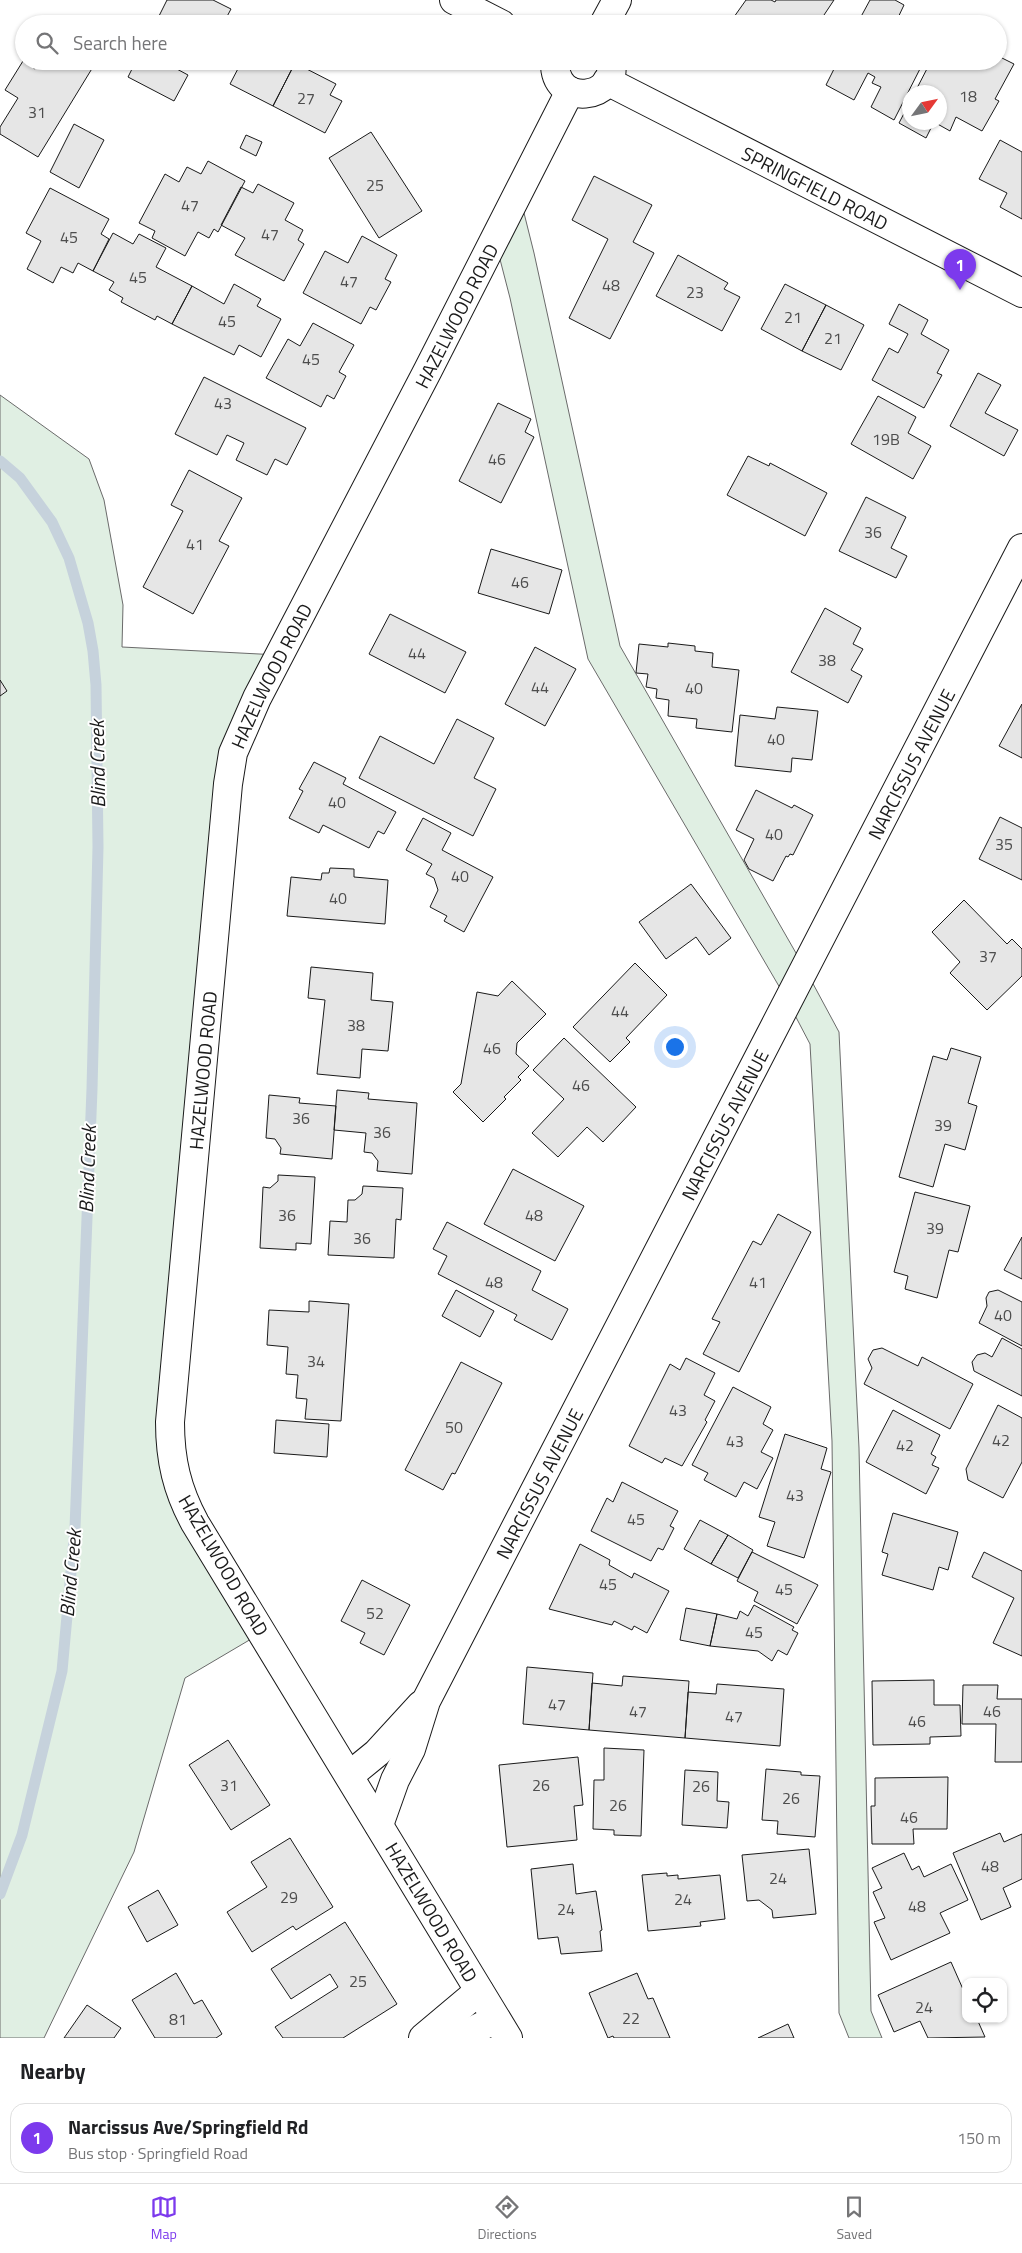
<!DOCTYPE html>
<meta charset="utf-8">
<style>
:root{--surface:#fff;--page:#f2f2f2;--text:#202124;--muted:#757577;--line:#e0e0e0;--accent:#7c3aed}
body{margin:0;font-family:"Titillium Web",sans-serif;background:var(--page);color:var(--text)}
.controls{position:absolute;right:15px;bottom:15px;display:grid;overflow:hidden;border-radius:10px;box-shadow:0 1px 4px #0004}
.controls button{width:45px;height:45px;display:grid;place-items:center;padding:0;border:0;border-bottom:1px solid var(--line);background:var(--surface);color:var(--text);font:25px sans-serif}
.compass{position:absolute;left:902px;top:85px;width:45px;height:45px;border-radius:50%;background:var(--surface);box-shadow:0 1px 4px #0004;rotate:57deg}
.you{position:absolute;left:674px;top:1046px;width:18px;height:18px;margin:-12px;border:4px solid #fff;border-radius:50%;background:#1a73e8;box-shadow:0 0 0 8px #1a73e833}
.badge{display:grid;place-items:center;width:32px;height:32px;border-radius:50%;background:var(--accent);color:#fff;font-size:16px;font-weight:700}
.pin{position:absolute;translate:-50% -41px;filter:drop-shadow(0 1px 2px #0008)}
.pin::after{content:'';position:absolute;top:26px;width:18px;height:15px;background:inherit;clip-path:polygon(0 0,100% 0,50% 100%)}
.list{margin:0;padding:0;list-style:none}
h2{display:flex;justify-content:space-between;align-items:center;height:65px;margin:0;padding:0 20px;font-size:21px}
h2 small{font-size:16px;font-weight:400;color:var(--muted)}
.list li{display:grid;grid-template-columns:32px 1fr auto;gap:15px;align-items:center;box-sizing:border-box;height:70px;margin:0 10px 10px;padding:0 10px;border:1px solid var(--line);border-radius:15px}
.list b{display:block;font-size:19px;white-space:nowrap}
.list p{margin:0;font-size:16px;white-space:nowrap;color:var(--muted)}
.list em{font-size:16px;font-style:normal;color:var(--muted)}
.icon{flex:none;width:28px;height:28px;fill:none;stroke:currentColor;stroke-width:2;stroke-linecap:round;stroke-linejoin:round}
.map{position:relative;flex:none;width:1022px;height:2038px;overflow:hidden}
.search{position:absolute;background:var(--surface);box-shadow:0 1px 4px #0004;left:15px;right:15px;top:15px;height:55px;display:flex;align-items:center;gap:12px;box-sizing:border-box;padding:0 18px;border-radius:28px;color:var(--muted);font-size:19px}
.sheet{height:145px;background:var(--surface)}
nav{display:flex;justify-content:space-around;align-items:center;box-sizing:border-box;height:70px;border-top:1px solid var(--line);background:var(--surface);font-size:14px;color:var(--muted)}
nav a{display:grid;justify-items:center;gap:2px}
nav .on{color:var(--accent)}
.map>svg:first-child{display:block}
</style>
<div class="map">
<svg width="1022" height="2038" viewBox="0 0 1022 2038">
<rect width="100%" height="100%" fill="#fff"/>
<!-- green -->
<path fill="#e0efe3" stroke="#6a6a6a" d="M519,193L534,253L620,646L804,967L839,1032L859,1448L871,2011L882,2038H849L839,2013L832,1441L810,1044L787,1000L588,659L510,298L495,240Z
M0,395L89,459L104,500L123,605L122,647L279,655L244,726L171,1457L263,1632L185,1678L134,1852L44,2038H0Z"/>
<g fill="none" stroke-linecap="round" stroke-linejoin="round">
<!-- stream -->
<path stroke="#c6d2dc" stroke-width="11" d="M0,461L20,478L52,522L69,558L88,623L93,651L96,685L98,847L92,1089L75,1528L62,1671L22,1835L0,1894"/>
</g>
<!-- building -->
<path fill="#e6e6e6" stroke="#1a1a1a" d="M167,0H213L231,9L223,24H155Z
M746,0H771L775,2L776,0H834L818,24H729Z
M870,0H895L904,5L895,24H857Z
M998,56L1014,64L995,99L999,101L982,131L956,117L950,131L934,122H940V92H915L931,61H944L949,64L950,61H998Z
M23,61L35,69L40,61L96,62L38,157L0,134V127L18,98L5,90Z
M136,61H178L175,68L188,75L174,101L128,77Z
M242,61H291L295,63L273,106L230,84Z
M778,61H792L787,68Z
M838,61H924L894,120L871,107L881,87L872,83L875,77L868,73L854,100L826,85Z
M295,63L336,84L330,95L342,101L325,133L273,106Z
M910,102V122H934L926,138L899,123Z
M74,124L104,140L79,188L50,172Z
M371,132L422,211L379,238L329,158Z
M246,135L262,142L256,156L240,148Z
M1000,140L1022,152V219L1000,207L1007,193L979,179Z
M208,161L245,181L218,232L214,229L209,238L198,232L185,256L152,238L155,231L139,223L165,174L179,182L187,167L201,174Z
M594,176L652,205L633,242L654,253L610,339L569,318L608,239L572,220Z
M258,184L294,203L285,220L303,230L298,240L304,244L284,281L235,255L245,238L221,225L241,187L253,193Z
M50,188L109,219L101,234L109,239L93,271L78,263L73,273L61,267L53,283L27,269L41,241L26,233Z
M113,233L133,244L139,234L166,248L156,267L192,286L172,324L157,316L155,320L121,302L123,298L109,290L114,282L93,271Z
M362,236L397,255L385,279L391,282L376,310L370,307L361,324L303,293L325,251L348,263Z
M678,255L728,283L724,289L740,297L722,331L656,296Z
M234,284L261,299L257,306L281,319L261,357L239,345L234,355L172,324L192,286L224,304Z
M785,284L826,305L802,351L761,329Z
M899,304L928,320L921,334L949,350L937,373L942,375L924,408L872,380L889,348L898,353L908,334L889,324Z
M826,305L864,325L841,370L802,351Z
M313,323L354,345L339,372L346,376L334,399L327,395L321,407L266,378L288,339L300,346Z
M978,373L1001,385L985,413L1018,430L1004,456L950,426Z
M204,377L306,428L287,465L275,459L267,475L236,460L244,443L227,435L217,455L175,434Z
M878,396L916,417L908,433L931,446L913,479L851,444Z
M498,403L531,419L525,432L534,437L501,503L459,481Z
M748,456L769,466L770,463L827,493L805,536L727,495Z
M189,470L242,498L219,541L229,546L193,614L143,587L183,511L171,505Z
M866,497L906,517L891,548L907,556L896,578L839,551Z
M491,549L562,570L549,614L478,593Z
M825,608L861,628L853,644L863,649L851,670L862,676L848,703L791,672Z
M390,614L466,652L445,693L369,654Z
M668,643L695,646V651L713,653L712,667L739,670L732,732L696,728L697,719L668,716L669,700L656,698L657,689L646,687L648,674L636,673L639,644L668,647Z
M535,647L576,669L545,726L505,704Z
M0,680L7,691L0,696Z
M1022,704V758L999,746Z
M777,707L818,711L812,760L792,758L791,772L735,766L740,715L775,719Z
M457,719L494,738L474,778L496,789L473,836L359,778L380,736L434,764Z
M314,762L346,778L343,784L396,812L384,834L378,831L369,848L323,825L319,833L289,818L303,791L299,789Z
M756,790L792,808L794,805L813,815L793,855L790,854L788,857L786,856L773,881L749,869L744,860L754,839L736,830Z
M1000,817L1022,828V880L979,859Z
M423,818L451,833L442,850L493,877L464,932L444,921L447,916L430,907L438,890L434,878L426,874L432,864L406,850Z
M330,868L354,869V877L388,880L385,924L287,916L291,877L321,880L322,873H329Z
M691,884L731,938L709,955L696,937L666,959L639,922Z
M964,900L1007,944L1012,939L1022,949V976L987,1010L950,973L960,962L932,932Z
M635,963L667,995L626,1038L630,1042L610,1062L573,1027Z
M311,967L373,973L371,1000L393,1002L388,1051L362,1049L360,1078L317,1074L325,1000L308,998Z
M512,981L546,1014L517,1043L516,1054L529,1066L518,1077L521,1080L504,1097L506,1099L483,1122L453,1092L461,1084L477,992L498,996Z
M564,1038L636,1107L603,1142L587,1127L558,1157L532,1133L564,1099L533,1070Z
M951,1048L981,1057L968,1103L977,1106L965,1150L945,1144L933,1187L899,1177L933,1056L947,1060Z
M337,1090L369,1093L368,1099L417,1103L412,1174L377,1171L378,1161L372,1153L364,1152L366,1133L334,1130Z
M269,1095L300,1098L299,1103L336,1106L332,1159L280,1154L281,1148L275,1139L266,1138Z
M513,1169L584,1206L555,1261L484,1224Z
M278,1175L315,1177L311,1244L296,1243V1250L260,1248L263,1187L270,1188L278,1181Z
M363,1186L403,1188L401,1220L396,1219L394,1258L328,1255L330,1221L347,1222L348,1200H355L362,1194Z
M915,1192L970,1206L958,1252L949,1250L937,1298L905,1289L908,1276L894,1272Z
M778,1214L811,1232L739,1372L703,1354L720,1322L712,1319L753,1241L761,1245Z
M447,1222L541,1271L532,1290L568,1309L552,1340L514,1320L517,1315L438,1274L447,1256L433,1249Z
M1022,1237V1279L1004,1270Z
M456,1290L494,1311L480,1337L442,1316Z
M998,1290L1022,1302V1346L979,1323L987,1306L986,1298L989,1292Z
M309,1301L349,1304L341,1421L305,1419L307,1399L296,1398L298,1375L286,1374L288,1347L267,1345L269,1310L309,1312Z
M1002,1338L1022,1349V1396L974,1371L972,1362L977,1355L985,1353L992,1357Z
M882,1348L918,1366L922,1357L973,1384L950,1429L864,1384L872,1368L868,1359L873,1350Z
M686,1358L715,1373L704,1395L715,1401L705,1420L707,1422L682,1466L665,1458L662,1463L629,1446L670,1364L680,1370Z
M461,1362L502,1383L455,1474L452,1473L443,1490L405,1470Z
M733,1387L771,1407L763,1424L773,1430L761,1452L773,1458L757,1489L744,1482L736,1497L704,1480L708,1473L692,1465Z
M998,1405L1022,1418V1462L1003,1498L968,1480L966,1469Z
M893,1410L940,1435L931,1454L936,1457L932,1465L939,1468L926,1494L866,1462Z
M276,1420L329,1424L327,1457L274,1453Z
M785,1434L827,1448L821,1469L831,1472L804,1558L767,1546L775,1522L759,1517Z
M622,1482L678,1511L670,1526L674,1528L663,1550L658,1548L651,1561L591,1531L607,1498L613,1502Z
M893,1513L958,1532L948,1570L939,1567L933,1590L882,1575L888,1554L882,1552Z
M700,1520L728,1535L711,1564L684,1549Z
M728,1535L753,1550L738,1578L711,1564Z
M580,1544L610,1560L609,1565L632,1578L634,1573L669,1591L647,1633L634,1626L632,1630L614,1621L612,1625L549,1609Z
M752,1552L818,1585L797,1624L754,1601L758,1592L737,1581Z
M984,1552L1022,1571V1656L993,1643L1014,1598L972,1577Z
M362,1580L410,1605L384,1655L360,1643L365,1633L341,1621Z
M754,1605L794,1627L792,1630L798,1633L787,1655L778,1650L772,1661L758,1651L710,1646L717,1614L737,1619L740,1611L748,1616Z
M686,1608L717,1614L710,1646L680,1640Z
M527,1667L593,1673L589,1730L523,1724Z
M623,1676L689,1681L685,1738L589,1730L592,1683L622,1686Z
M934,1680V1705H960L961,1736L930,1737V1744L873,1745L872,1681Z
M717,1684L784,1689L780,1746L685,1738L688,1692L716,1694Z
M963,1685H998L997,1699H1022V1762H995L996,1724H962Z
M228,1740L270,1805L231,1830L189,1765Z
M604,1748L644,1750L641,1836L614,1835V1830L593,1829L594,1780H604Z
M578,1757L583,1805L574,1806L577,1840L507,1847L499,1765Z
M766,1769L801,1772V1775L820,1776L815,1837L777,1834L778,1821L762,1820Z
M685,1770L718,1772L717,1801L729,1802L727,1828L682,1825Z
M948,1777L947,1829H913L914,1844H872L871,1806H875V1778Z
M1000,1833L1004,1842L1022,1834V1879L1003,1888L1011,1907L981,1920L953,1853Z
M290,1838L333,1907L296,1930L293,1926L252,1952L227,1912L267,1887L251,1862Z
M809,1849L816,1914L773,1918L772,1910L759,1900L747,1901L742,1855Z
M904,1853L912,1870L919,1866L924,1877L951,1864L968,1900L940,1913L950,1933L891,1960L874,1922L885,1918L873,1892L882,1888L872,1868Z
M573,1864L576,1894L596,1891L602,1930L600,1931L602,1951L561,1954L558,1937L538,1939L531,1869Z
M667,1873V1876L678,1875V1879L720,1875L725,1919L700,1922L701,1926L648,1931L642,1875Z
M158,1890L178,1925L147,1942L128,1907Z
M345,1922L397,2004L343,2038H283L275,2027L338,1987L330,1974L291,1999L271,1969Z
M951,1962L966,1996V2019H977L985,2037L928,2038L920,2021L894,2032L878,1995Z
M176,1973L194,2004L202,2000L222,2034L216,2038H155L132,2000Z
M637,1973L648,1999L653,1998L670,2038H614L613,2036L608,2038L589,1993Z
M87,2005L121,2028L114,2038H64Z
M788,2024L794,2038H758Z"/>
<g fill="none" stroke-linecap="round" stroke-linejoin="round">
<!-- minor casing -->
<g stroke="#1a1a1a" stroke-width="30">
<g id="minor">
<path d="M454,0L501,24"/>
<path d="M604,24L617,0"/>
<path d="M555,61C553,109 619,100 611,61"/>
<path id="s1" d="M607,81L1022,293"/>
<path d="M350,1775L377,1753L421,1705"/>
<path id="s2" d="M379,1825L395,1780L411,1749L426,1701L1022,548"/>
<path d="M423,2038L479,1991"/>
<path d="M458,2038L496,2019"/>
<path id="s3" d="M508,2038L195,1523C177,1490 170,1460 170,1422L228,784L233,753L257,698L428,370L570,91"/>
</g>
</g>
<!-- minor -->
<use href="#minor" stroke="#fff" stroke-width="28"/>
</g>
<g text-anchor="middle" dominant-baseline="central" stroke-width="4" stroke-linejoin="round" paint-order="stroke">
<!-- number labels -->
<g font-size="16" fill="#4d4d4d">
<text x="968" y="96">18</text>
<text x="306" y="98">27</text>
<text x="37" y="112">31</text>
<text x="375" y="185">25</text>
<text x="190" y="205">47</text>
<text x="270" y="234">47</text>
<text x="69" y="237">45</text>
<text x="138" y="277">45</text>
<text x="349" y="281">47</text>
<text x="611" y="285">48</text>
<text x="695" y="292">23</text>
<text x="793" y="317">21</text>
<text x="227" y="321">45</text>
<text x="833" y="338">21</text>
<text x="311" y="359">45</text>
<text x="223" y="403">43</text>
<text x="886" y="439">19B</text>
<text x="497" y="459">46</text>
<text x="873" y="532">36</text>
<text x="195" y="544">41</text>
<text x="520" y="582">46</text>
<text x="417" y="653">44</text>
<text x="827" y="660">38</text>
<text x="540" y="687">44</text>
<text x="694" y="688">40</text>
<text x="776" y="739">40</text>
<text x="337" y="802">40</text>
<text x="774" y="834">40</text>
<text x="1004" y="844">35</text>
<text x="460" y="876">40</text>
<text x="338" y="898">40</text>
<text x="988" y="956">37</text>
<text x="620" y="1011">44</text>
<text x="356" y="1025">38</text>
<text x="492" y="1048">46</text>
<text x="581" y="1085">46</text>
<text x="301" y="1118">36</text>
<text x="943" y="1125">39</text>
<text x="382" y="1132">36</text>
<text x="287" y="1215">36</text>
<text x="534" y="1215">48</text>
<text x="935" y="1228">39</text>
<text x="362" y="1238">36</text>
<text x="494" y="1282">48</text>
<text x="758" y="1282">41</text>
<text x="1003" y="1315">40</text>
<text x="316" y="1361">34</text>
<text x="678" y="1410">43</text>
<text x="454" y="1427">50</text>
<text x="1001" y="1440">42</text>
<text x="735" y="1441">43</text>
<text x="905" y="1445">42</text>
<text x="795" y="1495">43</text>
<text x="636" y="1519">45</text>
<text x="608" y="1584">45</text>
<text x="784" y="1589">45</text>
<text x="375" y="1613">52</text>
<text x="754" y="1632">45</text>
<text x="557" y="1704">47</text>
<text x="638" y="1711">47</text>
<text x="992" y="1711">46</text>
<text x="734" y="1716">47</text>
<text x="917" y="1721">46</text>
<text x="229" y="1785">31</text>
<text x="541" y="1785">26</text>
<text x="701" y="1786">26</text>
<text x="791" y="1798">26</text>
<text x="618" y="1805">26</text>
<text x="909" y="1817">46</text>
<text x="990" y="1866">48</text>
<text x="778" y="1878">24</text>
<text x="289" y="1897">29</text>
<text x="683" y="1899">24</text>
<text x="917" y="1906">48</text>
<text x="566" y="1909">24</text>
<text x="358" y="1981">25</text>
<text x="924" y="2007">24</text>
<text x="631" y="2018">22</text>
<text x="178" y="2019">81</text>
</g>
<!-- street labels -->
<g font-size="19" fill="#1a1a1a" stroke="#fff">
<text stroke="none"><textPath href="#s1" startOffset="234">SPRINGFIELD ROAD</textPath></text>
<text stroke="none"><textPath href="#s3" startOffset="1871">HAZELWOOD ROAD</textPath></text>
<text stroke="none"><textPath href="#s3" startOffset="1466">HAZELWOOD ROAD</textPath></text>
<text stroke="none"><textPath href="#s2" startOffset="1188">NARCISSUS AVENUE</textPath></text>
<text stroke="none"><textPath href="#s3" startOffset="1061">HAZELWOOD ROAD</textPath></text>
<text stroke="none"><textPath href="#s2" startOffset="782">NARCISSUS AVENUE</textPath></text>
<text stroke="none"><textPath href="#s2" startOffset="378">NARCISSUS AVENUE</textPath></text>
<text transform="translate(224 1565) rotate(60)">HAZELWOOD ROAD</text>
<text transform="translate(432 1912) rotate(59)">HAZELWOOD ROAD</text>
</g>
<!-- water labels -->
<g font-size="20" font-style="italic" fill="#1a1a1a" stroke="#fff">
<text transform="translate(97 764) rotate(-91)">Blind Creek</text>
<text transform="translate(87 1169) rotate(-88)">Blind Creek</text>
<text transform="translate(70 1573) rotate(-85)">Blind Creek</text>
</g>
</g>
</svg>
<div class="controls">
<button><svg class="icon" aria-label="locate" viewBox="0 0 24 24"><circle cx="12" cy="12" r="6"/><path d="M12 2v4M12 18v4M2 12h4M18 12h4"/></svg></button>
</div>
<svg class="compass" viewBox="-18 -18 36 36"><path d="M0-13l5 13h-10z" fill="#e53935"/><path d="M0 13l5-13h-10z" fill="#757577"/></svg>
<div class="you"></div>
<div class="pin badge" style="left:960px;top:290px">1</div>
<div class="search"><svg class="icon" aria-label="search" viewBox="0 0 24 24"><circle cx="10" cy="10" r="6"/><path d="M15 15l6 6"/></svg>Search here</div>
</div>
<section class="sheet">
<h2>Nearby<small></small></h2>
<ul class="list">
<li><span class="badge">1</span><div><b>Narcissus Ave/Springfield Rd</b><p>Bus stop · Springfield Road</p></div><em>150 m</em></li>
</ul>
</section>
<nav>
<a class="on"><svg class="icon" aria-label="map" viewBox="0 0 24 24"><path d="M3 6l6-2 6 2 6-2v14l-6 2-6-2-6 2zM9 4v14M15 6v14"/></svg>Map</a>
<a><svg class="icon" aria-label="directions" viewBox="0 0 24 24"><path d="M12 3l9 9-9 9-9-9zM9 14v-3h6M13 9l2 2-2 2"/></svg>Directions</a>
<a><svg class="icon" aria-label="saved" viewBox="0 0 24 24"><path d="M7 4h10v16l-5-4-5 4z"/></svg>Saved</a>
</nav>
